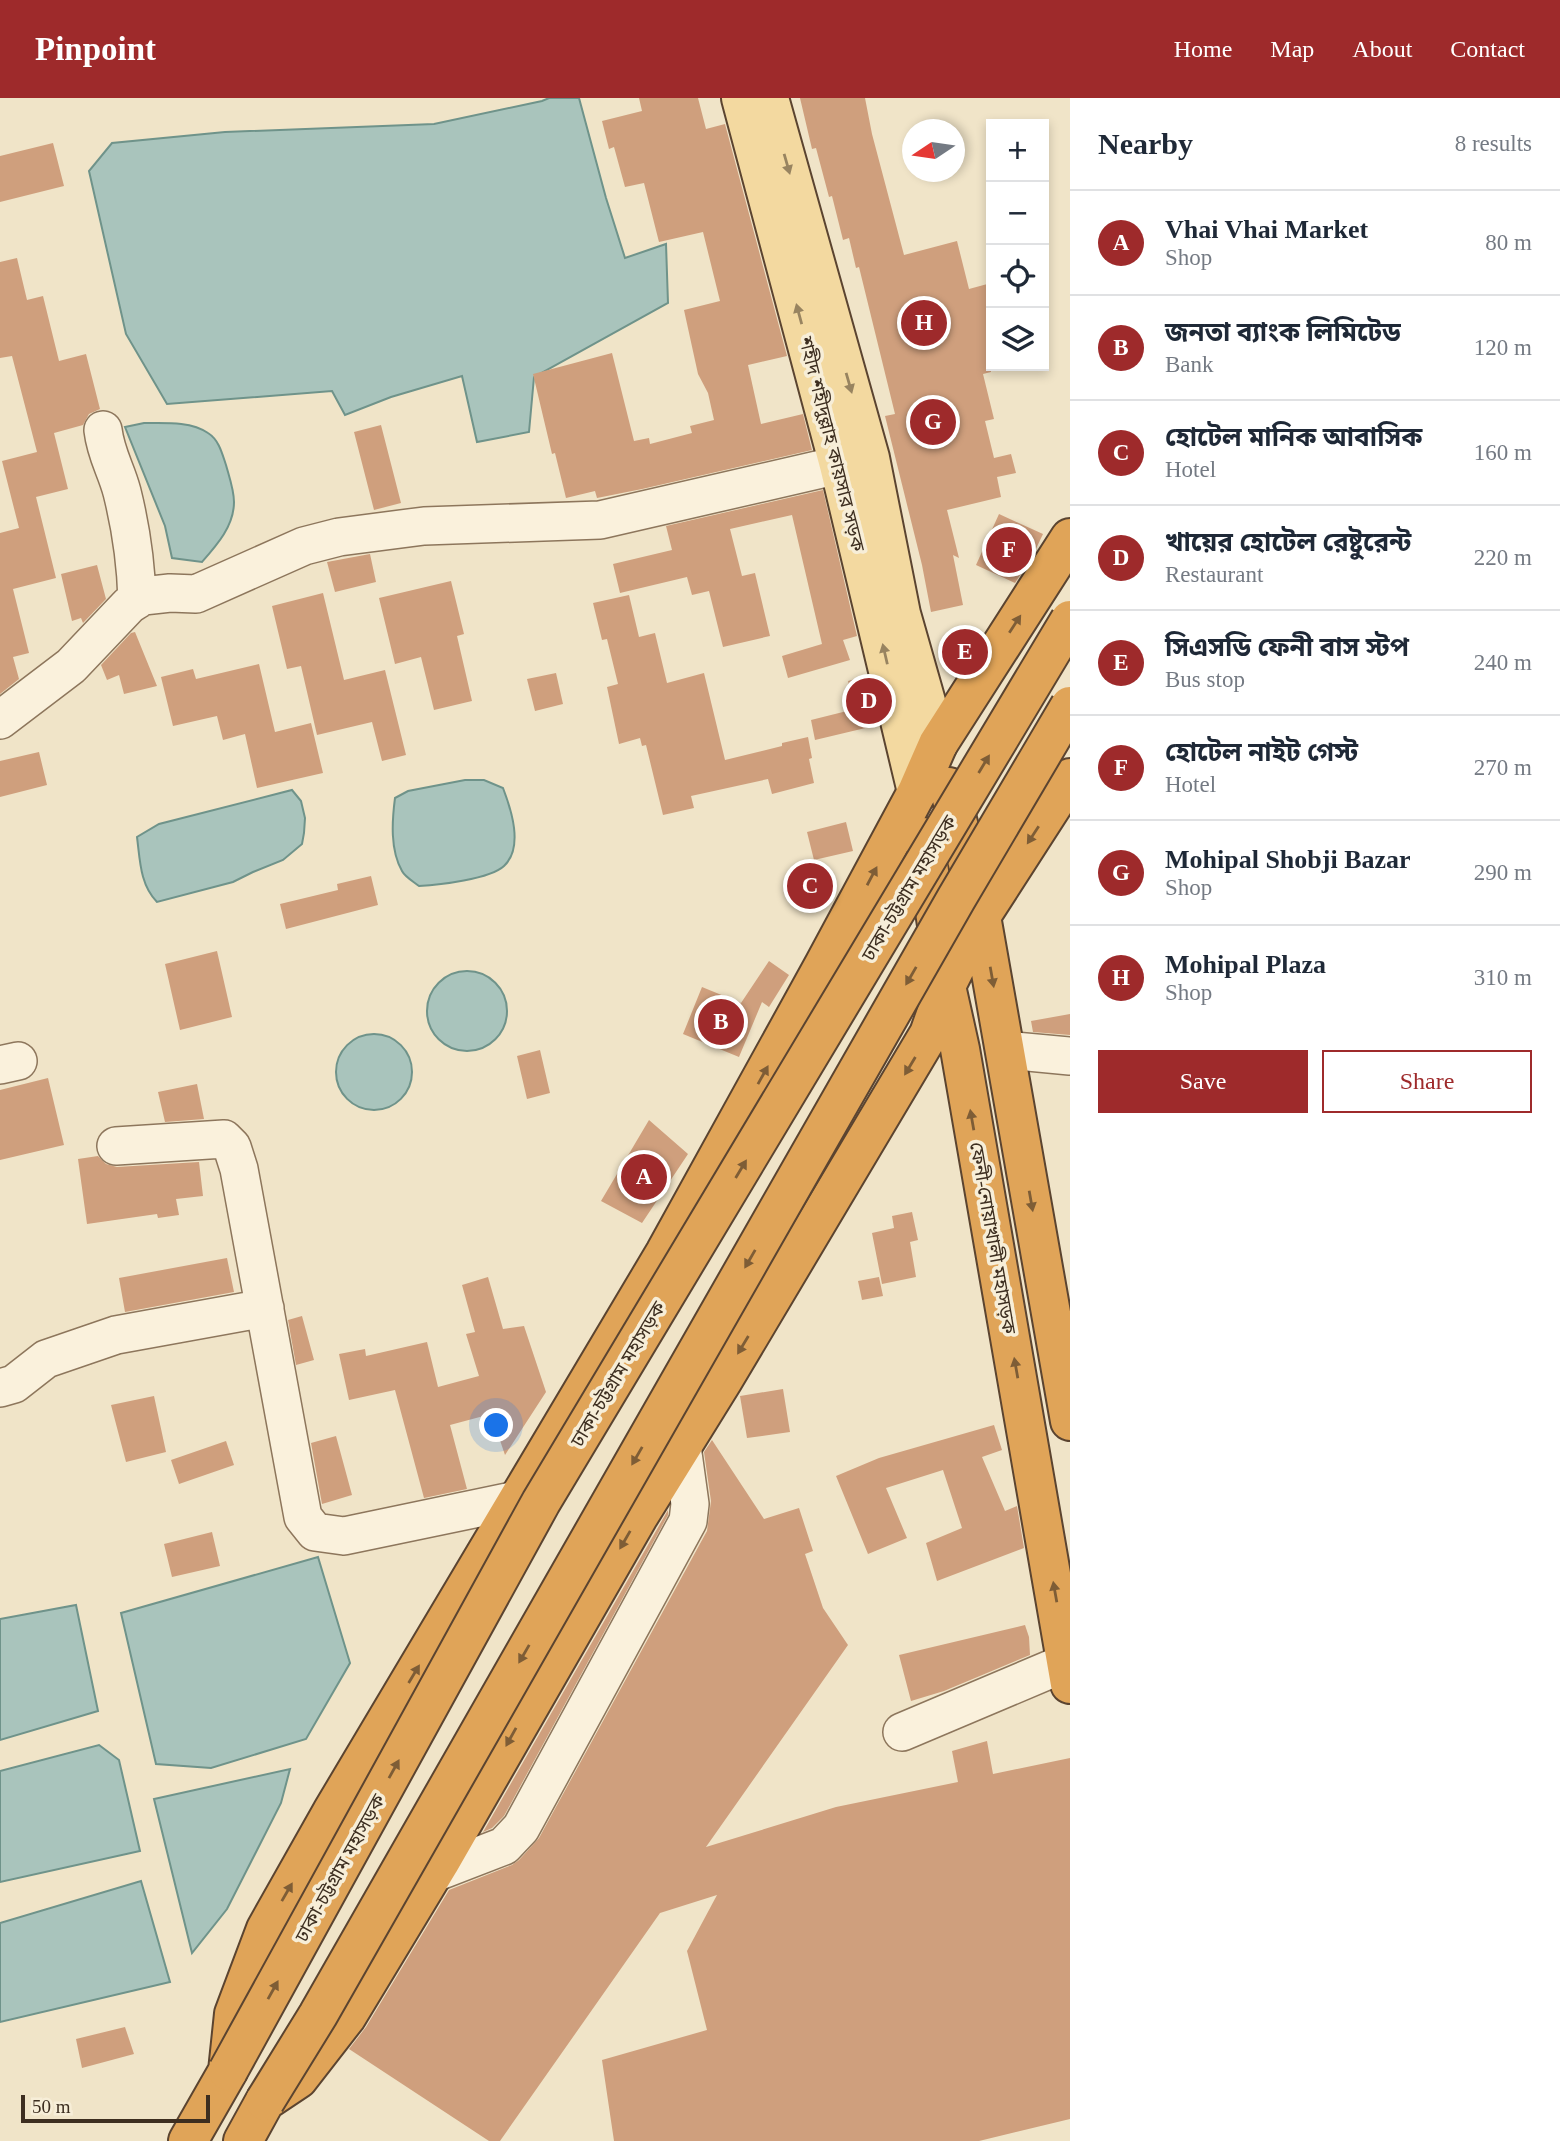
<!DOCTYPE html>
<meta charset="utf-8">
<style>
:root{--surface:#fff;--page:#f6f6f7;--text:#1f2937;--muted:#747a83;--line:#e0e1e3;--accent:#9e2a2b}
body{margin:0;font-family:"Times New Roman","Noto Sans Bengali",serif;background:var(--page);color:var(--text)}
.controls{position:absolute;right:21px;top:21px;display:grid;overflow:hidden;border-radius:0px;box-shadow:0 4px 10px #0003}
.controls button{width:63px;height:63px;display:grid;place-items:center;padding:0;border:0;border-bottom:2px solid var(--line);background:var(--surface);color:var(--text);font:35px sans-serif}
.compass{position:absolute;left:902px;top:21px;width:63px;height:63px;border-radius:50%;background:var(--surface);box-shadow:0 4px 10px #0003;rotate:257deg}
.scale{position:absolute;left:21px;bottom:18px;width:189px;box-sizing:border-box;padding-left:7px;border:4px solid #3d2e20;border-top:0;font-size:19px;line-height:24px;white-space:nowrap;color:#3d2e20;-webkit-text-stroke:5px #f7eed8;paint-order:stroke}
.you{position:absolute;left:497px;top:1328px;width:24px;height:24px;margin:-18px;border:5px solid #fff;border-radius:50%;background:#1a73e8;box-shadow:0 0 0 10px #1a73e833}
.badge{display:grid;place-items:center;width:46px;height:46px;border-radius:50%;background:var(--accent);color:#fff;font-size:23px;font-weight:700}
.pin{position:absolute;translate:-50% -50%;border:4px solid #fff;box-shadow:0 2px 7px #0006}
.list{margin:0;padding:0;list-style:none}
h2{display:flex;justify-content:space-between;align-items:center;height:91px;margin:0;padding:0 28px;font-size:30px}
h2 small{font-size:23px;font-weight:400;color:var(--muted)}
.list li{display:grid;grid-template-columns:46px 1fr auto;gap:21px;align-items:center;box-sizing:border-box;height:105px;padding:0 28px;border-top:2px solid var(--line)}
.list b{display:block;font-size:26px;white-space:nowrap}
.list p{margin:0;font-size:23px;white-space:nowrap;color:var(--muted)}
.list em{font-size:23px;font-style:normal;color:var(--muted)}
.actions{display:flex;gap:14px;padding:21px 28px}
.actions a{flex:1;padding:16px 0;border:2px solid var(--accent);border-radius:0px;text-align:center;font-size:24px;color:var(--accent)}
.actions .main{background:var(--accent);color:#fff}
.icon{flex:none;width:38px;height:38px;fill:none;stroke:currentColor;stroke-width:2;stroke-linecap:round;stroke-linejoin:round}
.map{position:relative;flex:none;width:1070px;height:2043px;overflow:hidden}
header{display:flex;align-items:center;gap:42px;box-sizing:border-box;height:98px;padding:0 35px;background:var(--accent);color:#fff}
header strong{font-size:33px}
nav{display:flex;gap:38px;margin-inline-start:auto;font-size:24px}
main{display:flex}
aside{flex:1;background:var(--surface)}
.map>svg:first-child{display:block}
</style>
<header>
<strong>Pinpoint</strong>
<nav><a>Home</a><a>Map</a><a>About</a><a>Contact</a></nav>
</header>
<main>
<div class="map">
<svg width="1070" height="2043" viewBox="0 0 1070 2043">
<rect width="100%" height="100%" fill="#f0e4c8"/>
<!-- water -->
<path fill="#a9c4bc" stroke="#6f938a" stroke-width="2" d="M549,0H579L606,100L625,160L666,146L668,205L534,279L529,334L477,344L462,278L391,299L345,317L332,293L167,306L126,236L89,73L112,45L225,34L434,26L542,3Z
M144,325C164,325 191,323 208,335C219,342 222,355 226,367C229,378 234,392 234,404C234,428 217,447 202,464L172,460L165,428L125,329Z
M465,682H484L503,690C511,711 524,749 504,768C490,781 439,787 419,788C414,784 405,779 402,773C390,752 392,723 395,700L408,693Z
M292,692L301,703L305,720L304,735L302,746L283,762L253,774L233,784L157,804C140,787 140,762 137,739L159,726Z
M427 913a40 40 0 1 1 80 0a40 40 0 1 1-80 0Z
M336 974a38 38 0 1 1 76 0a38 38 0 1 1-76 0Z
M318,1459L350,1565L306,1641L211,1670L156,1666L121,1515Z
M76,1507L98,1613L0,1642V1521Z
M99,1647L119,1662L140,1753L0,1784V1673Z
M290,1671L281,1705L227,1811L192,1855L154,1701Z
M141,1783L170,1884L0,1924V1825Z"/>
<!-- building -->
<path fill="#cf9f7d" d="M639,0H698L706,31L725,26L787,258L748,267L761,326L803,316L812,352L642,391L597,400L595,393L566,400L555,355L552,356L533,276L612,255L634,343L649,340L650,346L692,335L690,328L714,322L708,295L698,276L684,212L720,203L703,134L659,144L644,85L625,89L614,49L609,51L602,23L642,13Z
M800,0H865L872,36L904,157L957,143L969,191L991,185V274L983,276L994,321L985,323L994,360L1011,356L1016,375L997,379L1001,399L947,412L959,460L953,457L963,507L931,514L922,467L885,318L895,316L859,169L856,170L849,140L843,142L832,98L829,99L816,50L812,51Z
M53,45L64,88L0,104V58Z
M17,160L27,202L43,198L59,263L86,256L100,311L89,316L83,327L54,335L68,391L36,399L56,480L13,491L29,555L13,559L19,581L0,596V435L19,430L2,363L37,354L12,258L0,260V164Z
M381,327L401,405L374,412L354,334Z
M823,392L857,538L843,542L850,562L788,580L782,558L822,546L792,417L730,431L742,478L755,475L770,538L723,549L709,493L692,497L687,479L620,495L613,466L672,452L666,428Z
M999,416L1043,436L1033,457L1015,485L976,467Z
M370,456L376,484L335,494L327,464Z
M97,467L106,501L83,525L81,520L72,523L61,476Z
M451,483L464,536L457,538L472,603L434,612L421,559L395,566L379,500Z
M323,495L344,582L385,572L406,657L382,663L372,624L317,637L301,568L287,571L272,508Z
M629,497L639,539L655,535L667,585L704,575L725,662L782,648V645L808,639L812,660L809,661L814,685L772,696L768,681L691,698L694,710L663,717L646,647L642,648L640,640L619,646L607,589L618,586L607,541L602,542L593,505Z
M135,534L157,588L124,596L119,577L107,582L101,567L131,535Z
M259,566L275,634L311,625L323,675L257,690L245,636L223,642L217,618L173,628L161,579L193,571L196,581Z
M556,575L563,606L535,613L527,581Z
M867,578L878,627L815,642L811,622L855,611L848,583Z
M39,654L47,687L0,699V663Z
M846,724L853,753L814,762L807,734Z
M371,778L378,807L286,831L280,806L338,792L337,786Z
M217,853L232,919L180,932L165,866Z
M769,863L789,877L769,909L762,904L739,959L683,936L702,889L741,905Z
M1070,916V937L1033,934L1031,923Z
M540,952L550,995L527,1001L517,958Z
M48,980L64,1047L0,1062V992Z
M197,986L204,1021L165,1024L158,994Z
M649,1022L688,1056L642,1125L601,1103Z
M98,1058L106,1066L117,1069L199,1064L203,1098L176,1101L179,1117L158,1120L157,1116L87,1126L78,1061Z
M912,1114L918,1142L910,1144L916,1179L882,1186L872,1135L894,1130L892,1118Z
M227,1160L234,1194L125,1214L119,1180Z
M488,1179L503,1231L524,1228L546,1294L505,1357L491,1316L450,1327L467,1391L424,1400L395,1292L349,1302L339,1256L365,1251L366,1258L427,1244L438,1289L479,1278L466,1236L475,1234L462,1187Z
M879,1179L883,1198L862,1202L858,1183Z
M302,1218L314,1262L296,1267L288,1222Z
M783,1291L790,1334L747,1340L740,1298Z
M154,1298L166,1354L126,1364L111,1307Z
M994,1327L1002,1352L982,1359L1005,1413L1017,1408L1024,1450L937,1483L926,1445L962,1430L943,1372L886,1390L907,1440L868,1456L836,1378L879,1360Z
M336,1338L352,1397L322,1406L311,1345Z
M712,1342L764,1421L799,1410L813,1453L805,1456L823,1510L848,1547L706,1749L836,1709L958,1684L952,1653L987,1643L993,1676L1070,1660V2021L979,2043H614L602,1962L707,1932L687,1853L717,1797L660,1815L500,2043H489L349,1951L366,1929L449,1792L512,1767L519,1762L539,1740L707,1433L711,1403L704,1354Z
M226,1343L234,1367L179,1386L171,1362Z
M668,1412V1417L504,1718L492,1730L483,1734Z
M212,1434L220,1468L172,1479L164,1446Z
M1025,1527L1029,1539L1030,1557L944,1593L911,1603L899,1557Z
M125,1929L134,1956L82,1970L76,1941Z"/>
<g fill="none" stroke-linecap="round" stroke-linejoin="round">
<!-- minor casing -->
<g stroke="#8d765c" stroke-width="40">
<path id="minor" d="M103,332C106,357 116,371 122,394C131,430 136,465 137,502
M0,622L71,568L129,507L143,498L170,495L196,496L304,448L339,439L424,428L600,422L869,360
M1005,952L1070,958
M0,967L18,963
M116,1048L224,1041L232,1049L239,1071L303,1419L315,1434L344,1438L517,1402
M0,1290L14,1286L46,1261L116,1237L265,1210
M902,1634L1070,1563
M434,1775L504,1748L521,1730L688,1423L690,1406L682,1348"/>
</g>
<!-- major casing -->
<g stroke="#5b4430" stroke-width="42">
<path id="major" d="M741,0L839,367L917,694
M769,0L870,360L901,516L938,646"/>
</g>
<!-- highway casing -->
<g stroke="#5b4430" stroke-width="42">
<path id="highway" d="M949,689L981,818L1070,1323
M924,739L946,888L960,951L1070,1586
M188,2043L228,1973L234,1916L266,1831L332,1714L665,1155L824,867L917,694L938,646L1070,440
M243,2043L265,2003L298,1981L347,1918L440,1764L638,1419L723,1282L929,936L946,888L981,818L1070,680"/>
</g>
<!-- minor -->
<use href="#minor" stroke="#faf1dc" stroke-width="37"/>
<!-- major -->
<use href="#major" stroke="#f3d9a0" stroke-width="38"/>
<!-- highway -->
<use href="#highway" stroke="#e0a458" stroke-width="38"/>
<!-- highway-bridge casing -->
<g stroke="#5b4430" stroke-width="42" stroke-linecap="butt">
<path id="highway-bridge" d="M228,1973L541,1404L1070,522
M265,2003L318,1917L956,801L1070,608"/>
</g>
<!-- highway-bridge -->
<use href="#highway-bridge" stroke="#e0a458" stroke-width="38"/>
</g>
<!-- one-way arrows -->
<defs><path id="oneway-solid" d="M-6-.8H1V-3.2L6.5 0L1 3.2V.8H-6Z" transform="scale(1.75)"/></defs>
<g fill="#988460">
<use href="#oneway-solid" transform="translate(787 66) rotate(74)"/>
<use href="#oneway-solid" transform="translate(799 216) rotate(-105)"/>
<use href="#oneway-solid" transform="translate(849 285) rotate(74)"/>
<use href="#oneway-solid" transform="translate(885 556) rotate(-103)"/>
</g>
<g fill="#7e5d36">
<use href="#oneway-solid" transform="translate(1015 526) rotate(-57)"/>
<use href="#oneway-solid" transform="translate(984 666) rotate(-59)"/>
<use href="#oneway-solid" transform="translate(1033 737) rotate(123)"/>
<use href="#oneway-solid" transform="translate(872 778) rotate(-62)"/>
<use href="#oneway-solid" transform="translate(911 878) rotate(120)"/>
<use href="#oneway-solid" transform="translate(992 879) rotate(80)"/>
<use href="#oneway-solid" transform="translate(910 968) rotate(121)"/>
<use href="#oneway-solid" transform="translate(763 977) rotate(-61)"/>
<use href="#oneway-solid" transform="translate(972 1022) rotate(-100)"/>
<use href="#oneway-solid" transform="translate(741 1071) rotate(-59)"/>
<use href="#oneway-solid" transform="translate(1031 1103) rotate(80)"/>
<use href="#oneway-solid" transform="translate(750 1161) rotate(120)"/>
<use href="#oneway-solid" transform="translate(743 1247) rotate(121)"/>
<use href="#oneway-solid" transform="translate(1016 1270) rotate(-100)"/>
<use href="#oneway-solid" transform="translate(637 1358) rotate(120)"/>
<use href="#oneway-solid" transform="translate(625 1442) rotate(120)"/>
<use href="#oneway-solid" transform="translate(1055 1494) rotate(-100)"/>
<use href="#oneway-solid" transform="translate(524 1556) rotate(120)"/>
<use href="#oneway-solid" transform="translate(414 1576) rotate(-59)"/>
<use href="#oneway-solid" transform="translate(511 1639) rotate(119)"/>
<use href="#oneway-solid" transform="translate(394 1671) rotate(-61)"/>
<use href="#oneway-solid" transform="translate(287 1794) rotate(-60)"/>
<use href="#oneway-solid" transform="translate(273 1892) rotate(-61)"/>
</g>
<g text-anchor="middle" dominant-baseline="central" stroke-width="7" stroke-linejoin="round" paint-order="stroke">
<!-- street labels -->
<g font-size="19" fill="#3d2e20" stroke="#f7eed8">
<text transform="translate(832 346) rotate(76)">শহীদ শহীদুল্লাহ কায়সার সড়ক</text>
<text transform="translate(909 790) rotate(-59)">ঢাকা-চট্টগ্রাম মহাসড়ক</text>
<text transform="translate(993 1140) rotate(80)">ফেনী-নোয়াখালী মহাসড়ক</text>
<text transform="translate(618 1276) rotate(-59)">ঢাকা-চট্টগ্রাম মহাসড়ক</text>
<text transform="translate(340 1770) rotate(-61)">ঢাকা-চট্টগ্রাম মহাসড়ক</text>
</g>
</g>
</svg>
<div class="controls">
<button>+</button>
<button>−</button>
<button><svg class="icon" aria-label="locate" viewBox="0 0 24 24"><circle cx="12" cy="12" r="6"/><path d="M12 2v4M12 18v4M2 12h4M18 12h4"/></svg></button>
<button><svg class="icon" aria-label="layers" viewBox="0 0 24 24"><path d="M12 4l9 5-9 5-9-5zM3 14l9 5 9-5"/></svg></button>
</div>
<svg class="compass" viewBox="-18 -18 36 36"><path d="M0-13l5 13h-10z" fill="#e53935"/><path d="M0 13l5-13h-10z" fill="#747a83"/></svg>
<div class="scale">50 m</div>
<div class="you"></div>
<div class="pin badge" style="left:644px;top:1079px">A</div>
<div class="pin badge" style="left:721px;top:924px">B</div>
<div class="pin badge" style="left:810px;top:788px">C</div>
<div class="pin badge" style="left:869px;top:603px">D</div>
<div class="pin badge" style="left:965px;top:554px">E</div>
<div class="pin badge" style="left:1009px;top:452px">F</div>
<div class="pin badge" style="left:933px;top:324px">G</div>
<div class="pin badge" style="left:924px;top:225px">H</div>
</div>
<aside>
<h2>Nearby<small>8 results</small></h2>
<ul class="list">
<li><span class="badge">A</span><div><b>Vhai Vhai Market</b><p>Shop</p></div><em>80 m</em></li>
<li><span class="badge">B</span><div><b>জনতা ব্যাংক লিমিটেড</b><p>Bank</p></div><em>120 m</em></li>
<li><span class="badge">C</span><div><b>হোটেল মানিক আবাসিক</b><p>Hotel</p></div><em>160 m</em></li>
<li><span class="badge">D</span><div><b>খায়ের হোটেল রেষ্টুরেন্ট</b><p>Restaurant</p></div><em>220 m</em></li>
<li><span class="badge">E</span><div><b>সিএসডি ফেনী বাস স্টপ</b><p>Bus stop</p></div><em>240 m</em></li>
<li><span class="badge">F</span><div><b>হোটেল নাইট গেস্ট</b><p>Hotel</p></div><em>270 m</em></li>
<li><span class="badge">G</span><div><b>Mohipal Shobji Bazar</b><p>Shop</p></div><em>290 m</em></li>
<li><span class="badge">H</span><div><b>Mohipal Plaza</b><p>Shop</p></div><em>310 m</em></li>
</ul>
<div class="actions"><a class="main">Save</a><a>Share</a></div>
</aside>
</main>
